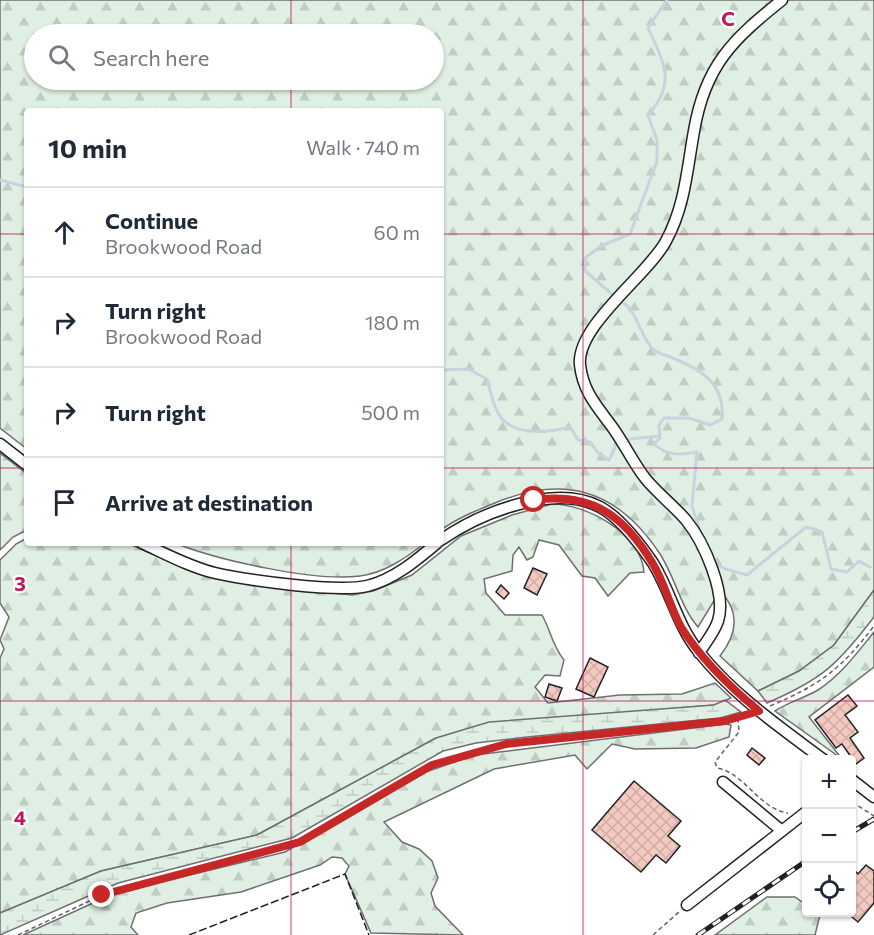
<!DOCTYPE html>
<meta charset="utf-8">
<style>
:root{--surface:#fff;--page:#f6f6f7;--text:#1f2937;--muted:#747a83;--line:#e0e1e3}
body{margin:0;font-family:Commissioner,sans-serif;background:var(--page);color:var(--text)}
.controls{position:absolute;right:18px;bottom:18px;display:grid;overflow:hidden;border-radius:6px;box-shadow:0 2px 4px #0004}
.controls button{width:54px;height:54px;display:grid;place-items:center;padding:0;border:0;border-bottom:2px solid var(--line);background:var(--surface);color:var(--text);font:30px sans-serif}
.stop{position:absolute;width:18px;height:18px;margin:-14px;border:4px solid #c62828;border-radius:50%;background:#fff}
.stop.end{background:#c62828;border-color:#fff;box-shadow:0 2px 6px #0008}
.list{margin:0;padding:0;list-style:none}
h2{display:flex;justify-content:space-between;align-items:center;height:78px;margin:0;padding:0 24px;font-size:26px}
h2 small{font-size:20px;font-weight:400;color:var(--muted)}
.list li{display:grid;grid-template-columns:39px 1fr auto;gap:18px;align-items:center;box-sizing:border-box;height:90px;padding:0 24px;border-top:2px solid var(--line)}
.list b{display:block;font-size:22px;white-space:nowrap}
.list p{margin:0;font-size:20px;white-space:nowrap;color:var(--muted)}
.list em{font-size:20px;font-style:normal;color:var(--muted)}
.icon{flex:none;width:33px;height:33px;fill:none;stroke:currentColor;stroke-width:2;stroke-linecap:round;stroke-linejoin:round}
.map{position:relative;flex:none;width:874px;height:935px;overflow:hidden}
.search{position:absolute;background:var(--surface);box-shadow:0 2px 4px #0004;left:24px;top:24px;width:420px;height:66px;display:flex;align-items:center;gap:15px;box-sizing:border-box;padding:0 21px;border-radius:33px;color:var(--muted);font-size:22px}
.panel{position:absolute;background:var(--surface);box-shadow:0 2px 4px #0004;left:24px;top:108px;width:420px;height:438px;border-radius:6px}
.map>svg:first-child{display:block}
</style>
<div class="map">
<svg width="874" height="935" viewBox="0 0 874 935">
<defs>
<pattern id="forest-firs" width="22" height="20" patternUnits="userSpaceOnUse" patternTransform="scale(1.5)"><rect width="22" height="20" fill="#e0efe3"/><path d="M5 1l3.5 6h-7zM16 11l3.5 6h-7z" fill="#c0cdc2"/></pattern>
<pattern id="wetland-marsh" width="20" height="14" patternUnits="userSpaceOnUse" patternTransform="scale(1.5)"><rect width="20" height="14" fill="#e0efe3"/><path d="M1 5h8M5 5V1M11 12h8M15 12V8" fill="none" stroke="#c0cdc2"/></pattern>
<pattern id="building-cross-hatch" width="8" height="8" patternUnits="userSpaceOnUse" patternTransform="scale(1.5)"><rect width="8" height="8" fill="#f3c9c0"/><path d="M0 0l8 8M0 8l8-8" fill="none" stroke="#d0aca5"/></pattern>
</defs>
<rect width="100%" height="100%" fill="#fff"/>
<!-- forest -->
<path fill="url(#forest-firs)" stroke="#6f6f6f" stroke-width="1.5" fill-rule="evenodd" d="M0,0H874V590L834,645L799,671L758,691L720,656C737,634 741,612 720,591L698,627C680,606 675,577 660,554C616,487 561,474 490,505C473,512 456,519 441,530V111H27V449L0,428ZM34,34H434V80H34Z
M0,453L27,474V530L13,537L0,550Z
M552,504C586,504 641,533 644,572L630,573L608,596L595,578L582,576L559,545L539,540L533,557L527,560L519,547L513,555L512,571L484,579L486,593L505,615H542C551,631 552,645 564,660L560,676L545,675L535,687L548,703L620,695L682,694L715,683L731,698L715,705L619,713L436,738L257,835L101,871L0,913V658L4,649L0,640L9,617L0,603V560L16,544L27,538V543H127L190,570L315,591L352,595L373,591L412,575L461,536L512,515Z
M175,543H425C406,558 384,573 360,576C315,582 217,560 175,543Z
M874,632V667L809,717L842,759L775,711C789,702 804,698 818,690C841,675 857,653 874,632Z
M726,724L731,725L729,737L696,748L635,749L612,744L587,769L575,755L494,769L384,822L402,842L419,849L432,861L438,878L431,893L435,906L463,935L371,933L345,874L349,866L342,858L332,857L320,865L241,892L167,903L136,913L131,927L138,935H23L115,893L285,852L420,774L475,755Z
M767,897H795L806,905V912L820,915L815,935H715Z"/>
<!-- wetland -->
<path fill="url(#wetland-marsh)" stroke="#6f6f6f" stroke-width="1.5" d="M874,590V617C838,664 823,679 767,703L758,691L799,671L834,645Z
M725,700L741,712L720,718L527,737L476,743L443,751L292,838L118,883L0,935V913L101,871L257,835L436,738L489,722L714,705Z"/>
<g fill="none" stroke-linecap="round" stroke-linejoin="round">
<!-- stream -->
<path stroke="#c7d3dd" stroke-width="3" d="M0,180L27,187
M612,294L585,271V258L601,246L630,234L657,161V140L648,115C677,83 664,63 648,28L667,0
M624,303C639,315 641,339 654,350C659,354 669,356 675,359C704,371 725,385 722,419L710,425L689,418H664L659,425L660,438L654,444C667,456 680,455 697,452L692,506L701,534
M441,370L468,369L487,379C490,389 492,401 497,411C509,437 547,433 570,427L578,440L590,442L598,453L609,460L616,445
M630,439L660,436
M714,563L725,569L747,575L806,527L822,532L831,569L847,572L859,561L870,567"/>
</g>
<!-- building -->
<path fill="url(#building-cross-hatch)" stroke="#222" stroke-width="1.5" d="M533,568L547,574L537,595L524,588Z
M501,585L509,593L504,599L496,592Z
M590,658L608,667L594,697L576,689Z
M549,684L562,688L557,701L545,697Z
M848,695L857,706L845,715L858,732L850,738L864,758L856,764L842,744L836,748L815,720Z
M752,748L765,758L759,765L747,755Z
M634,781L681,821L668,836L680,846L666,863L656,855L641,872L592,830Z
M866,865L874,871V903L858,922L846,912H852V876L855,871L858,874Z"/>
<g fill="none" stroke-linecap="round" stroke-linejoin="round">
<!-- minor casing -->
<g stroke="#222" stroke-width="13">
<path id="minor" d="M0,444L27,465
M441,540C480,513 554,483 600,507C621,518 640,544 653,563C671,592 677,625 699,652C733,695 780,727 824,760
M142,543C166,554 190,567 215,573C247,580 336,593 367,586C393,580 417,560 437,543
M699,653C705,643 714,633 718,621C727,594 704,542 686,520C673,505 657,493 645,478C632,461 623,441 610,424C596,405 583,391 580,365C576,326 648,275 666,241C685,206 687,170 694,131C705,66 732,40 782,0
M852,780L874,797
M723,782L782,831
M687,905L806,812"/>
</g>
<!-- path -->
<path stroke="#646464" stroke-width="1.5" stroke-dasharray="4.5 3" stroke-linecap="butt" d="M770,706C820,685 841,669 874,626
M738,718L739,732L715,762L717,768C745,773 759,809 788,813
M852,802L874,816
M18,935L102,895L300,842L432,765L506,744L725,721L746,715
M653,935L679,912"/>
<!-- minor -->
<use href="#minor" stroke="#fff" stroke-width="10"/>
<!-- rail casing -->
<g stroke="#222" stroke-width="5">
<path id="rail" d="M852,832L874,819
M698,935L806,861"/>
</g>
<!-- rail -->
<use href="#rail" stroke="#fff" stroke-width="3" stroke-dasharray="9" stroke-linecap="butt"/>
<!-- fence -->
<path stroke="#222" stroke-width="1.5" stroke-dasharray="8 3" stroke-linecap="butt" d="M189,935L345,874L369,935"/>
</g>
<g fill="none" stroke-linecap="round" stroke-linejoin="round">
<!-- route -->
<path stroke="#c62828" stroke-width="8" d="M102,895L300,842L432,765L506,744L725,721L759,711C730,687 701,659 681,627C670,607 665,584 653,564C624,515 591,492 534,500"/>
</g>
<!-- grid -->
<path fill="none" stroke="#c2185b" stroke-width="1.5" stroke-opacity="0.55" d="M291,0V34M583,0V935M291,80V111M0,234H27M441,234H874M0,468H27M441,468H874M291,543V935M0,701H874"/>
<g font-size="20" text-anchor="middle" font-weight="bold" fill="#c2185b" stroke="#fff" stroke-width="4.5" stroke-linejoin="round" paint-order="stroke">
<text x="728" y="26">C</text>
<text x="20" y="591">3</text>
<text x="20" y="825">4</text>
</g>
</svg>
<div class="controls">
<button>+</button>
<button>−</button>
<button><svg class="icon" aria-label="locate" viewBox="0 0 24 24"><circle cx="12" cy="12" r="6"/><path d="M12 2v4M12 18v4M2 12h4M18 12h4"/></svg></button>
</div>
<div class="stop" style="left:534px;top:500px"></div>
<div class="stop end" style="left:102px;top:895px"></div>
<div class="search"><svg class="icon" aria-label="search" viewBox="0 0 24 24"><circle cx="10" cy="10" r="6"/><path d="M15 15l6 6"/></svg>Search here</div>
<section class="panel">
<h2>10 min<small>Walk · 740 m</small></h2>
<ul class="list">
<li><svg class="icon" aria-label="ahead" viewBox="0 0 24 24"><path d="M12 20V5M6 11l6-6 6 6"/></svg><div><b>Continue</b><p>Brookwood Road</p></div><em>60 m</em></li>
<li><svg class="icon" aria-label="right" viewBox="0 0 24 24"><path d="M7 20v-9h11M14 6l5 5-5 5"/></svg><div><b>Turn right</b><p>Brookwood Road</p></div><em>180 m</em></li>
<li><svg class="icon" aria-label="right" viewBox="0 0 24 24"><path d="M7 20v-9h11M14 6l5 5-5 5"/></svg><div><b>Turn right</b></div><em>500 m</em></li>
<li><svg class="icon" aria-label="arrive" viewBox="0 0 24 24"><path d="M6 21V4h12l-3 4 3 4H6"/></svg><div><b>Arrive at destination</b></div></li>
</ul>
</section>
</div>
